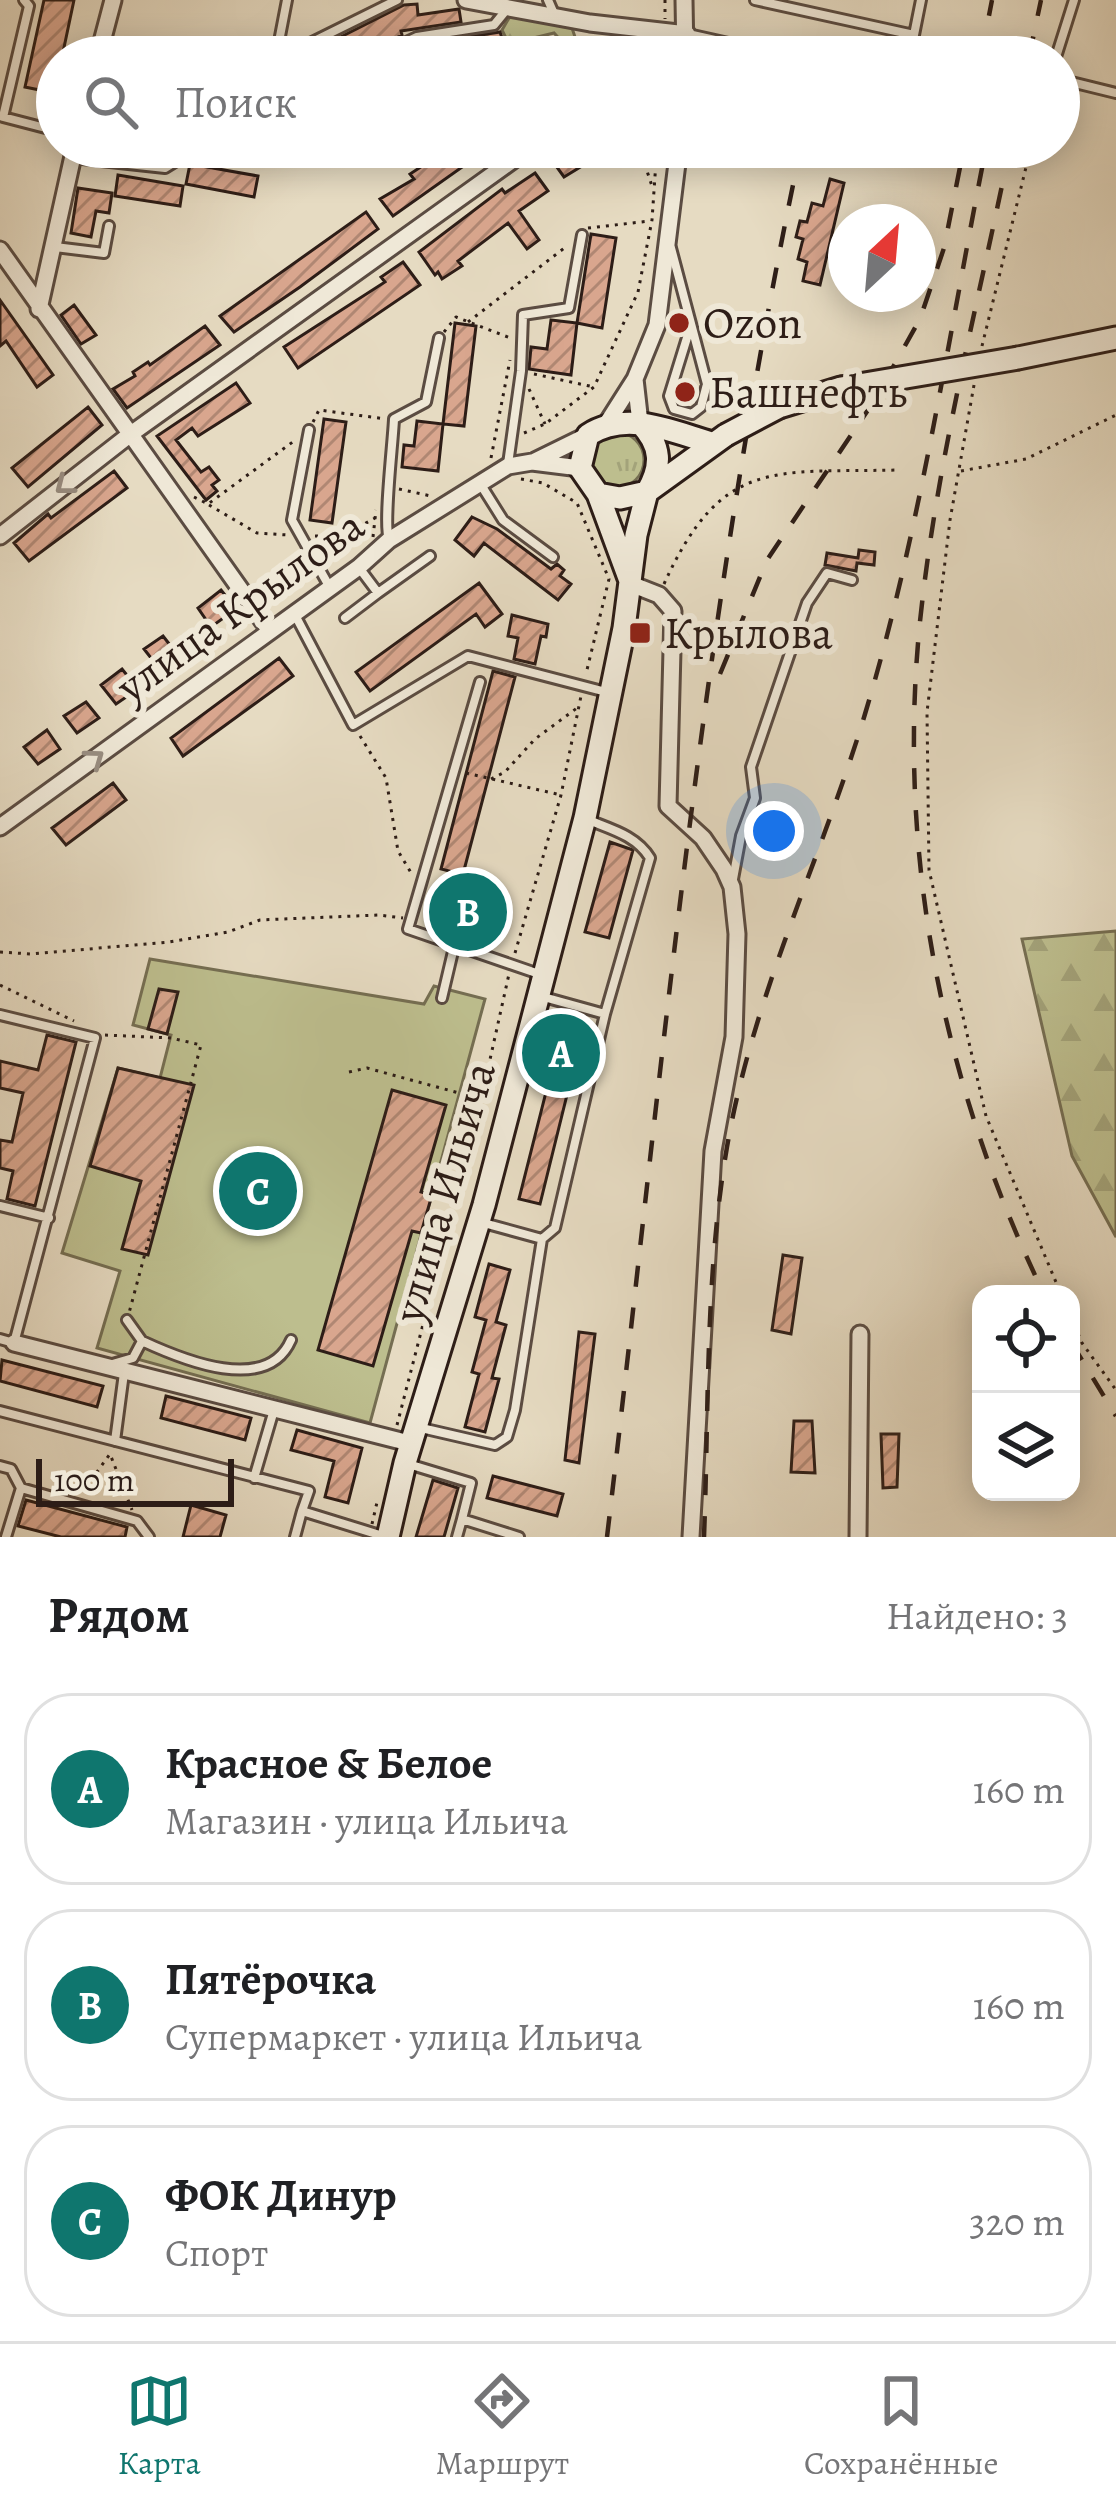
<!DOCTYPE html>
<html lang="ru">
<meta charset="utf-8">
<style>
:root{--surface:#fff;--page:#f2f2f2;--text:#202124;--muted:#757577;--line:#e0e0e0;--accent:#0f766e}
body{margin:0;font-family:Alegreya,serif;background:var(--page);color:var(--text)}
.controls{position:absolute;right:36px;bottom:36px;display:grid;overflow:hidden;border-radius:24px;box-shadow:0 6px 30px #0003}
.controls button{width:108px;height:108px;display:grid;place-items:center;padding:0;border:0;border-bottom:3px solid var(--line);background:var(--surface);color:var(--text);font:60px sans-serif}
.compass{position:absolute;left:828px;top:204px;width:108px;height:108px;border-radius:50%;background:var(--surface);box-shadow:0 6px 30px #0003;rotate:26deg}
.scale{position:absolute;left:36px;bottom:30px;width:198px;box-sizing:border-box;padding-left:12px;border:6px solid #2d1d17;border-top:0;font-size:33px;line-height:42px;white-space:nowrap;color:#2d1d17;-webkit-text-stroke:9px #efe8d7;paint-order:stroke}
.you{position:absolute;left:774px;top:831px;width:42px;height:42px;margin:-30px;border:9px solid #fff;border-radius:50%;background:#1a73e8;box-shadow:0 0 0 18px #1a73e833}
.badge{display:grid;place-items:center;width:78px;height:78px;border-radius:50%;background:var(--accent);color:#fff;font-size:39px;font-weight:700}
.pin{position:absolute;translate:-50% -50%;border:6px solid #fff;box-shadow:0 3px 12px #0006}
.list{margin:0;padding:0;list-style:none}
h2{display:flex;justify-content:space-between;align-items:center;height:156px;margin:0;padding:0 48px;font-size:51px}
h2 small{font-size:39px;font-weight:400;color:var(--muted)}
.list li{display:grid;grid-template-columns:78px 1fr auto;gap:36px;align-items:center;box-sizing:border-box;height:192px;margin:0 24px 24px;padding:0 24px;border:3px solid var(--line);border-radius:48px}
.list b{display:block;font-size:45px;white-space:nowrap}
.list p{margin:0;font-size:39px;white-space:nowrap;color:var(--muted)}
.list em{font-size:39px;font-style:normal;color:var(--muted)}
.icon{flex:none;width:66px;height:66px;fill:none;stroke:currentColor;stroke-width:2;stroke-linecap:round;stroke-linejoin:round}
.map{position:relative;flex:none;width:1116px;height:1537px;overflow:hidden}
.search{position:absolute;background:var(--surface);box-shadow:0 6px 30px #0003;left:36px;right:36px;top:36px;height:132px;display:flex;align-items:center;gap:30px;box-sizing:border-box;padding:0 42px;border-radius:66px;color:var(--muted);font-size:45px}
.sheet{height:804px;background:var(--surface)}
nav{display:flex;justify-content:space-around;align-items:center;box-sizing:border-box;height:168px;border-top:3px solid var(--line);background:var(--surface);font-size:33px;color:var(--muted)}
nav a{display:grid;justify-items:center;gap:6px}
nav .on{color:var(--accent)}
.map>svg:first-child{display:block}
</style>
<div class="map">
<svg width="1116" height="1537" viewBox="0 0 1116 1537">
<defs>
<pattern id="grass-tufts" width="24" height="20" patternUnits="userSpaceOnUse" patternTransform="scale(3)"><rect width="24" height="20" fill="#bdbe8e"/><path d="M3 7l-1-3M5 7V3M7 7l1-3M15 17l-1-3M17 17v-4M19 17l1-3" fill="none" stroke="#a3a37a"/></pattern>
<pattern id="forest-firs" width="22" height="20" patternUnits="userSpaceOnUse" patternTransform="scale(3)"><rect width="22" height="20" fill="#bdbe8e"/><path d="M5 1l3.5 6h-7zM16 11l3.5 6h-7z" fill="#a3a37a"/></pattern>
<pattern id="building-hatch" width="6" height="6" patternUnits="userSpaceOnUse" patternTransform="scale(3)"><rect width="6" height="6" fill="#d9a68e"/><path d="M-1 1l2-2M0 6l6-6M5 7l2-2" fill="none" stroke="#b08773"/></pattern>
</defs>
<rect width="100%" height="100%" fill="#e6dbc2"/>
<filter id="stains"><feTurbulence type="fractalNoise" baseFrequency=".00167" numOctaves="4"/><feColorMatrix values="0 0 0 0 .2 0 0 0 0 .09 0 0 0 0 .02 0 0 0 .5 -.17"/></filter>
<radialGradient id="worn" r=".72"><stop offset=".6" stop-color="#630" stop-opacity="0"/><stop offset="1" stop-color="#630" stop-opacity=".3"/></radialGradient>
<!-- grass -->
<path fill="url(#grass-tufts)" stroke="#756e52" stroke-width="3" d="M588 460a28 28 0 1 1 56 0a28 28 0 1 1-56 0Z"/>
<!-- forest -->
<path fill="url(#forest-firs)" stroke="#756e52" stroke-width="3" d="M512,13L571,25L576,40L587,45L594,57H576L554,33L509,44L502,30Z
M1116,931V1237L1072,1156L1022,939Z"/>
<!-- pitch -->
<path fill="#bdbe8e" stroke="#756e52" stroke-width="3" d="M150,959L424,1004L434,986L485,999L370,1423L97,1348L120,1271L62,1253L118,1068L160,1078L171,1035L133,1025Z"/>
<!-- building -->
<path fill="url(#building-hatch)" stroke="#2d1d17" stroke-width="3" d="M44,0H74L62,57H57L54,93L25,87Z
M417,4L418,15L459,9L461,22L401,31L402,35L371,50L366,57H317L315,50L404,5Z
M500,32L504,44L456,52L457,57H433L430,43Z
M451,147H477L482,153L393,216L380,199L414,179L410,174Z
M570,147L582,166L564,177L551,159Z
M190,164L258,176L254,197L186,184Z
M535,173L548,191L519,211L539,240L527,249L508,223L458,261L462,266L442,279L438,272L435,275L419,252L502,189L505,193Z
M118,175L183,186L180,206L115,196Z
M830,179L844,183L820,285L803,281L807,262L798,259L803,239L796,237L800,221L807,222L812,203L823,206Z
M78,188L112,193L109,213L96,211L91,237L71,233Z
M366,212L378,229L300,287L234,332L220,316Z
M591,234L616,238L602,328L577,323Z
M403,262L420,285L298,368L284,347L385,282L381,277Z
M0,300L53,375L37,387L6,341L0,346Z
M74,305L96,335L81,344L61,315Z
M551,320L577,323L571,375L529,369L531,347L547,349Z
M455,323L476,326L464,426L443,424Z
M205,326L220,345L127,408L113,389L135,376L133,372L148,362L150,365Z
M236,383L250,403L198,436L192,428L176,440L201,472L209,467L219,480L212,485L217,491L206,500L157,436Z
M88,407L102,425L28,487L12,468Z
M324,419L346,422L332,523L310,520Z
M417,421L443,424L438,471L402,467L404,445L414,446Z
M114,471L127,488L29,561L14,543L48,514L51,518Z
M472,517L497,529L551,569L557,564L564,570L560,576L571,584L558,600L484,543L474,556L455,540Z
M859,550L875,552L874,565L857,563L856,571L825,565L827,553L858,558Z
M479,583L502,614L485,627L476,614L370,691L356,672Z
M221,590L236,609L211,627L198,608Z
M512,615L548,624L546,637L541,636L535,664L514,659L518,638L508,636Z
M163,636L177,654L158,667L144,649Z
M279,658L293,676L183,756L171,738Z
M122,669L138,689L116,704L101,685Z
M493,671L515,677L463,874L470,876L469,882L487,886L481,922L440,912L443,900L449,902L457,873L441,869Z
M86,702L99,718L77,733L64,716Z
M47,730L60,749L38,764L24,747Z
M113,783L126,800L66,845L52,828Z
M610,842L633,850L609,938L585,932Z
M159,989L178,992L167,1034L148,1029Z
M565,1017L585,1022L540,1204L519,1199Z
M47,1035L76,1042L35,1206L7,1199L13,1171L0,1168V1140L12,1142L23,1093L0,1088V1061L38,1070Z
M118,1068L194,1085L148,1255L122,1249L141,1181L90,1166Z
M392,1090L446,1105L421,1192L432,1195L421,1233L412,1231L373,1366L318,1350Z
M783,1255L802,1258L791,1334L772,1330Z
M489,1264L510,1270L496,1322L506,1325L492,1378L499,1379L485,1432L465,1427L479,1374L472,1372L486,1320L475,1317Z
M579,1332L595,1334L579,1463L565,1460Z
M2,1360L103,1386L97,1407L0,1381Z
M166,1396L251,1418L245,1440L161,1418Z
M794,1421H812L815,1473L791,1472Z
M297,1430L362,1448L348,1503L325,1497L334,1461L291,1450Z
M881,1434H899L897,1487L883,1488Z
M493,1476L563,1494L557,1516L487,1498Z
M433,1480L458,1488L444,1537H416Z
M26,1500L127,1527L125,1537H61L18,1526Z
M191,1505L226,1515L220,1537H183Z"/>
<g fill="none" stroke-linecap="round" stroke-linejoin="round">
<!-- lane casing -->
<g stroke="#5b4c42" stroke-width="14">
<path id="lane" d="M24,0L29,6L3,117L57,131
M548,0L555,16
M755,0L914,35
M688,34L792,57
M417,37L422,57
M276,57L287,0
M309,57L304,46L397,0
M374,57L417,37L494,25L507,9
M903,57L914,35L921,0
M1056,57L1074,0
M1059,79L1116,93
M73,158L165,168L186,155H256L258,147
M55,247L104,253L109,226
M671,248L707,384L701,407L692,414L674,409L669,396L690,328
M309,430L292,520L329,586
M508,464L521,371L523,315L569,308L582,235
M481,485L503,520L553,557
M389,539C383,525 393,443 394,419L426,402L439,338
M360,569L378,593L430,556
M295,615L353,725L468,656L610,693
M345,618L378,593
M480,682L408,929L542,975
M733,879L741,836L755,798L751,767L807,603L827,573L852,580
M540,996L605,1014
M442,998L455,943
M0,1015L95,1038L14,1343L0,1339
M0,1206L49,1218
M480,1222L542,1239
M142,1341C183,1360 267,1395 291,1340
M109,1365L133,1358L142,1341L127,1320
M0,1411L309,1491L302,1511L383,1536
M417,1427L495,1445L507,1437L515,1410L542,1239L555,1228L605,1014L650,858C636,835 610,829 586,819
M115,1441L124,1373
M405,1463L471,1483L462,1519
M0,1466L11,1469L21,1488L6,1537
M254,1478L274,1410
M21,1488L137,1521L149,1537
M295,1537L302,1511
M457,1537L462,1519L519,1537"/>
</g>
<!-- street casing -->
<g stroke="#5b4c42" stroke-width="21">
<path id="street" d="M466,0L590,23L687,34
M684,0L685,57
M98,57L113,0
M0,250L270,631
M39,309L75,147
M635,379L640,423
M607,423L635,379L657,325L679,147
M535,461L588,435
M0,536L128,436L531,147
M631,584L659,595L673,611L668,806L703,838L724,869L732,887L737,934L734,1037L713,1151L691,1537
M0,827L359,567L389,540L508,466L532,462L580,468
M14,1343L413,1444
M858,1537L860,1334"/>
</g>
<!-- secondary casing -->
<g stroke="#2d1d17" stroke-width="27">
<path id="secondary" d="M1018,358L1116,338
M779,407L841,388
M598,494L620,498L647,492C662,466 662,446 640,423
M629,578L598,494L580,468L588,435C627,410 670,431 712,443
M388,1537L405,1463L484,1205L585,818L624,628L636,535L647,492L726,435"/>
</g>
<!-- path -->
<path stroke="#2d1d17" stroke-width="3" stroke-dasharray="3 6" stroke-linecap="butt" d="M665,0V19
M587,37L599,57
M614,57L631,44
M639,147L652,186
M588,228L650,221
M468,322L567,246
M444,332L456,317L513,339
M982,346L1031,147
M534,374L594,387
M974,385L950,520L927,712L929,870L986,1116L1061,1294
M529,389L545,424
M313,422L319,410L386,419
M524,433L545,424L594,387L638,292L652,220L657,147
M491,458L510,360
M961,471L1026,459L1116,415
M521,479L543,483L577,503L609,579L586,674
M399,489L431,496
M194,497L208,504L294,441
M209,505L257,533L288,535
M315,536L341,537L375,518
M373,537L376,510
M664,584C722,457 773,473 897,470
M360,736L386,778L398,851L413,876
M466,773L561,795
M491,779L505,772L535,739L577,708
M0,952L31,954L169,942L228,932L260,920L379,915L403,918
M515,953L561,795L581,696
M0,985L74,1021
M105,1035L171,1038L201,1045L129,1313
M349,1072L367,1068L481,1099
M1071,1317L1082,1343L1116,1390
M397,1425L481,1100L509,974
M59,1487H86L110,1454L132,1510
M372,1524L378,1498"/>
<!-- lane -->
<use href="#lane" stroke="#efe8d7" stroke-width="8"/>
<!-- street -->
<use href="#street" stroke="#efe8d7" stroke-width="15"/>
<!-- secondary -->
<use href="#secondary" stroke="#efe8d7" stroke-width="21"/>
<!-- rail -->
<path stroke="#2d1d17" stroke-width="4.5" stroke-dasharray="21 21" stroke-linecap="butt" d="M981,57L992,0
M1029,57L1041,0
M1010,147C980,295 941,444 923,595C893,836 938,1076 1044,1294
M720,674L767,560L874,401L920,319L944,248L964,147
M1071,1342L1116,1416
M607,1537C662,1073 703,605 801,147
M704,1537C709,1407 705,1275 727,1147C753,995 821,860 865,714C919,535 947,346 983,163"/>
<!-- secondary-bridge casing -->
<g stroke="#2d1d17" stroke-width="27" stroke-linecap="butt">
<path id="secondary-bridge" d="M841,388L1018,358
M726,435L779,407"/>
</g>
<!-- secondary-bridge -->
<use href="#secondary-bridge" stroke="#efe8d7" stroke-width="21"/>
</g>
<!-- one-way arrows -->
<defs><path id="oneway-chevron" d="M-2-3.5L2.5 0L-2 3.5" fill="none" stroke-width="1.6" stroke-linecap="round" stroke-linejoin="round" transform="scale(3)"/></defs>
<g stroke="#988d81">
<use href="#oneway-chevron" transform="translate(64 486) rotate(142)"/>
<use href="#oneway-chevron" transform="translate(95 758) rotate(-36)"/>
</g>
<!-- markers -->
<g fill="#8f2418" stroke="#efe8d7" stroke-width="4.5">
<circle cx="679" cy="323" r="12"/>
<circle cx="685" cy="392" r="12"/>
<rect x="628" y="621" width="24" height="24" rx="6"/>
</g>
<g text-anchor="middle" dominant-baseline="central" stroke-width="12" stroke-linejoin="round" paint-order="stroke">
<!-- poi labels -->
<g font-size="45" fill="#2d1d17" stroke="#efe8d7" text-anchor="start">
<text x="703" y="323">Ozon</text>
<text x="709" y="392">Башнефть</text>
<text x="664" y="633">Крылова</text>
</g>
<!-- street labels -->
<g font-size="45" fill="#2d1d17" stroke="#efe8d7">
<text transform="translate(240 606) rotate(-36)">улица Крылова</text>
<text transform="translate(444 1192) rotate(-74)">улица Ильича</text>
</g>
</g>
<rect width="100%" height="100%" filter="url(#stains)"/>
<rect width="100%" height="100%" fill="url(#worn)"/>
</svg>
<div class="controls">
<button><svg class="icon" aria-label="locate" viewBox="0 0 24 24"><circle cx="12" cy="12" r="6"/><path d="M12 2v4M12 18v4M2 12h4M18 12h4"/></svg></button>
<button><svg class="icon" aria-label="layers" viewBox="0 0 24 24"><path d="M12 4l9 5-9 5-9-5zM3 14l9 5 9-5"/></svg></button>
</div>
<svg class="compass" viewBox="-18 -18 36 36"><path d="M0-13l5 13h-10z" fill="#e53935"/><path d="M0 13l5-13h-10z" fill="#757577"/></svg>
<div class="scale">100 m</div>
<div class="you"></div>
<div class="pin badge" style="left:561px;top:1053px">A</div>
<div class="pin badge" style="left:468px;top:912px">B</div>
<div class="pin badge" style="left:258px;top:1191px">C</div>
<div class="search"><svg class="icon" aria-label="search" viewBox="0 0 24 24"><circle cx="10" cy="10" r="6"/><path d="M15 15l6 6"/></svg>Поиск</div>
</div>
<section class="sheet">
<h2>Рядом<small>Найдено: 3</small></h2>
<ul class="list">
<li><span class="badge">A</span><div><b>Красное &amp; Белое</b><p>Магазин · улица Ильича</p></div><em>160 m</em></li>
<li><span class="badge">B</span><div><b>Пятёрочка</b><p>Супермаркет · улица Ильича</p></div><em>160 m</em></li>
<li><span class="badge">C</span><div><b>ФОК Динур</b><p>Спорт</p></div><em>320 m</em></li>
</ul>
</section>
<nav>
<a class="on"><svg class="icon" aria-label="map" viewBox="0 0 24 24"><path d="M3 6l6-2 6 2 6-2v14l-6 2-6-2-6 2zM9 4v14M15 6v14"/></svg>Карта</a>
<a><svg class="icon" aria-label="directions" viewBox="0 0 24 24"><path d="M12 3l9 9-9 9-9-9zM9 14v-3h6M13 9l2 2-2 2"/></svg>Маршрут</a>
<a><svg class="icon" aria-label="saved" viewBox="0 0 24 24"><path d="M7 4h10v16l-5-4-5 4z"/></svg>Сохранённые</a>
</nav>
